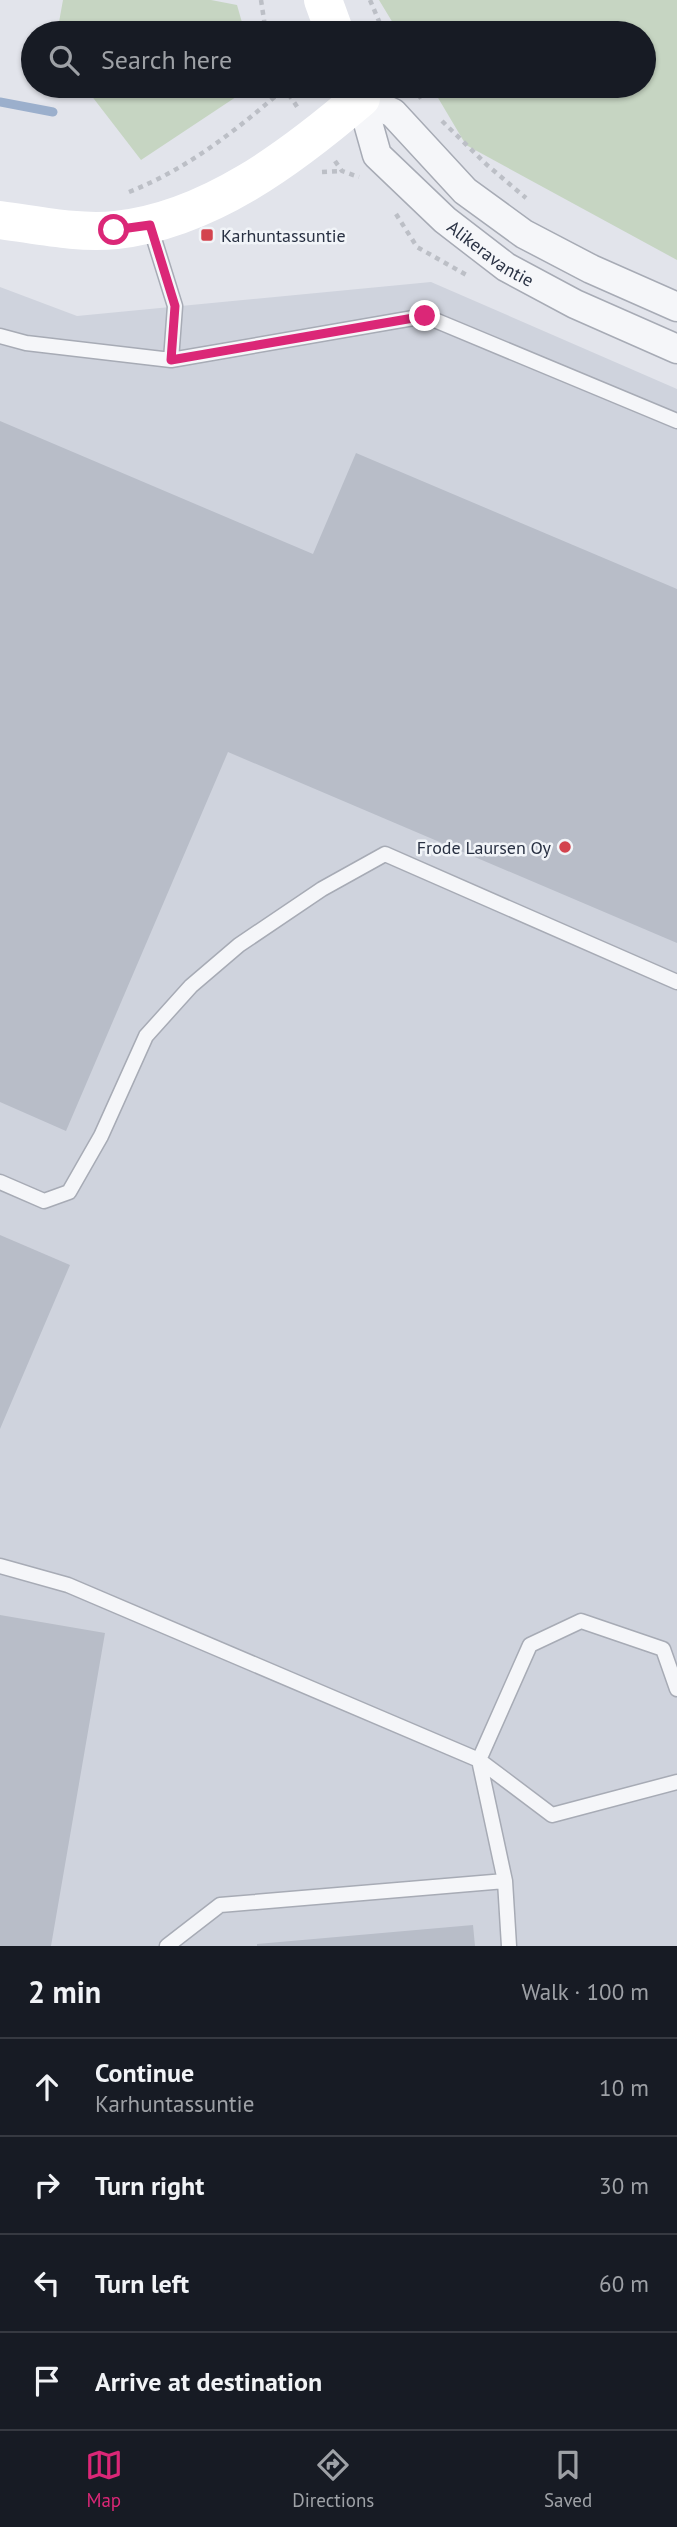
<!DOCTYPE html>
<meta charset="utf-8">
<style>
:root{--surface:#171b24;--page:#242831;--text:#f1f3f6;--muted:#9ea1a6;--line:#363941;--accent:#db2777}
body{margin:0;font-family:"PT Sans",sans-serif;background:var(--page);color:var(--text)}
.stop{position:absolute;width:21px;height:21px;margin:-16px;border:5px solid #db2777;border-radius:50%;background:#fff}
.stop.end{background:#db2777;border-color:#fff;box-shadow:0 2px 7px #0008}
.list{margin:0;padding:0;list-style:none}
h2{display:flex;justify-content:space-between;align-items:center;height:91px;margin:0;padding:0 28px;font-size:30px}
h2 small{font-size:23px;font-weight:400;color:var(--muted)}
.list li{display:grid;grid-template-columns:46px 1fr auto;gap:21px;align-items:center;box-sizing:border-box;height:98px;padding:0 28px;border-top:2px solid var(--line)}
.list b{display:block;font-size:26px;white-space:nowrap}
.list p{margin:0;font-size:23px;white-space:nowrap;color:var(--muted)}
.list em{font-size:23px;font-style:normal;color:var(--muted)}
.icon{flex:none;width:38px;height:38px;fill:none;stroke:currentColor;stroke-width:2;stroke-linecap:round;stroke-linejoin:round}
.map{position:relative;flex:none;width:677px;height:1946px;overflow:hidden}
.search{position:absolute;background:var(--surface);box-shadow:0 2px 5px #0004;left:21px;right:21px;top:21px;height:77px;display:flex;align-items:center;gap:18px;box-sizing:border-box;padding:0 24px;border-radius:38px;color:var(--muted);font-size:26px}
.sheet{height:483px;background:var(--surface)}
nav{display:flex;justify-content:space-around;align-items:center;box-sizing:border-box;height:98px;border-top:2px solid var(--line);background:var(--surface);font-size:19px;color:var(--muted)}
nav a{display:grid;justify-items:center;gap:4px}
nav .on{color:var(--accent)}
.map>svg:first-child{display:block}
</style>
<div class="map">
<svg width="677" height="1946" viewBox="0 0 677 1946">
<rect width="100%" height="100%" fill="#e2e4eb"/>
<!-- built -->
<path fill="#cfd3dd" d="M431,282L677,389V1946H0V287L77,316Z"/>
<!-- green -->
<path fill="#c6d5c2" d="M63,0H211L237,5L245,33H57Z
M379,0H677V260L466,145L431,86H644V33H399Z
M84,86H248V89L141,160Z"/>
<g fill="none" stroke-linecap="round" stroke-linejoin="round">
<!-- stream -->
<path stroke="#9bafcc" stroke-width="9" d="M0,102L53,112"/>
</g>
<!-- building -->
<path fill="#b8bdc8" d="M0,421L313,554L356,453L677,589V943L228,752L66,1131L0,1102Z
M0,1235L70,1265L0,1429Z
M0,1615L105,1633L51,1946H0Z
M473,1925L475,1946H257V1944Z"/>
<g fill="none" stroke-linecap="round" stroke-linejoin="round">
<!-- lane casing -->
<g stroke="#a7abb5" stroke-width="17">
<path id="lane" d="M150,226L175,306L171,360
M0,336L26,343L171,360L425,316L677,421
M0,1182L44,1201L69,1192L101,1136L146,1036L191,986L239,945L322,889L385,854L677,982
M0,1566L68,1585L479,1760L552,1815L677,1782
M505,1881L509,1946
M167,1946L220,1905L505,1881L479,1760L530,1645L581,1621L663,1649L677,1689"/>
</g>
<!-- street casing -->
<g stroke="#a7abb5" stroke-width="31">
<g id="street">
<path id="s1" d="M361,98L377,155L445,220L506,267L575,304L677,349"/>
<path d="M361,98L393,113L465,191L524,234L591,269L677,307"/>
</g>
</g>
<!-- path -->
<path stroke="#bcbfc6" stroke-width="4.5" stroke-dasharray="5 5" stroke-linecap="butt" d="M261,0L266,33
M370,0L384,33
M283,86L298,108
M413,86L422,100
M442,121L487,165L526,198
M335,161L342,171L359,177
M322,172L341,171
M129,192C189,168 235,131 284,89
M396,214L417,247L470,277"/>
<!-- lane -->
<use href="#lane" stroke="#f5f6f9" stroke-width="14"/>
<!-- street -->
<use href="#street" stroke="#f5f6f9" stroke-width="28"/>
<!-- secondary -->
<path stroke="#fff" stroke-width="38" d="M323,0L335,33
M0,220C38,225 78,234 116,230C209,220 292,157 361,98L356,86"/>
</g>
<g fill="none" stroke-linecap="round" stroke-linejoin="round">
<!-- route -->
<path stroke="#db2777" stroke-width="9" d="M114,230L150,225L175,306L171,360L425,316"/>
</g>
<!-- markers -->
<g fill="#d3434e" stroke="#f1f4f8" stroke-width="2.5">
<rect x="200" y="228" width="14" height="14" rx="3.5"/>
<circle cx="565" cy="847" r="7"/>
</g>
<g text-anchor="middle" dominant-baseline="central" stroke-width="5" stroke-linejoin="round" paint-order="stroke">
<!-- poi labels -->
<g font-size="18" fill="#293143" stroke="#f1f4f8" text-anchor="start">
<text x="221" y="235">Karhuntassuntie</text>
<text x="551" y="847" text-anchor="end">Frode Laursen Oy</text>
</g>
<!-- street labels -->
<g font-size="18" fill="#293143" stroke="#f1f4f8">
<text stroke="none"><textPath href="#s1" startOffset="210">Alikeravantie</textPath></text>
</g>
</g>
</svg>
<div class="stop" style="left:114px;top:230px"></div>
<div class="stop end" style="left:425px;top:316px"></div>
<div class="search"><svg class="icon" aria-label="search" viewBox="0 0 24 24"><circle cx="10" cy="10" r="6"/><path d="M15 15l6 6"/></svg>Search here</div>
</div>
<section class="sheet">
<h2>2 min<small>Walk · 100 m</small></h2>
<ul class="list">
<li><svg class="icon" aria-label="ahead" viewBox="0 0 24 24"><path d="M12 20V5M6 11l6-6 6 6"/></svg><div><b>Continue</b><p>Karhuntassuntie</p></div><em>10 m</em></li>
<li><svg class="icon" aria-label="right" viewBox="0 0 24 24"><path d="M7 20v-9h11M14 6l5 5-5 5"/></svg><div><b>Turn right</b></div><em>30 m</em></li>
<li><svg class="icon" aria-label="left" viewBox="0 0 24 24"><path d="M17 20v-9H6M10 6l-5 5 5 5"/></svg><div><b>Turn left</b></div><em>60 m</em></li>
<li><svg class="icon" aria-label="arrive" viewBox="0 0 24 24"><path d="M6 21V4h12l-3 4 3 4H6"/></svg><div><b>Arrive at destination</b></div></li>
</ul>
</section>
<nav>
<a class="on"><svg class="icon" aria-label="map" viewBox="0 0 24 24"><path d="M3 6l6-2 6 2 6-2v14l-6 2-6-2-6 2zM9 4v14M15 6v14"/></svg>Map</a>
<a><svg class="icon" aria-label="directions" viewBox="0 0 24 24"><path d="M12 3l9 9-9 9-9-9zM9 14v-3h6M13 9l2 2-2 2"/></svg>Directions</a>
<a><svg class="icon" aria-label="saved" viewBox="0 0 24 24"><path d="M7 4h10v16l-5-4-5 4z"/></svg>Saved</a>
</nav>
